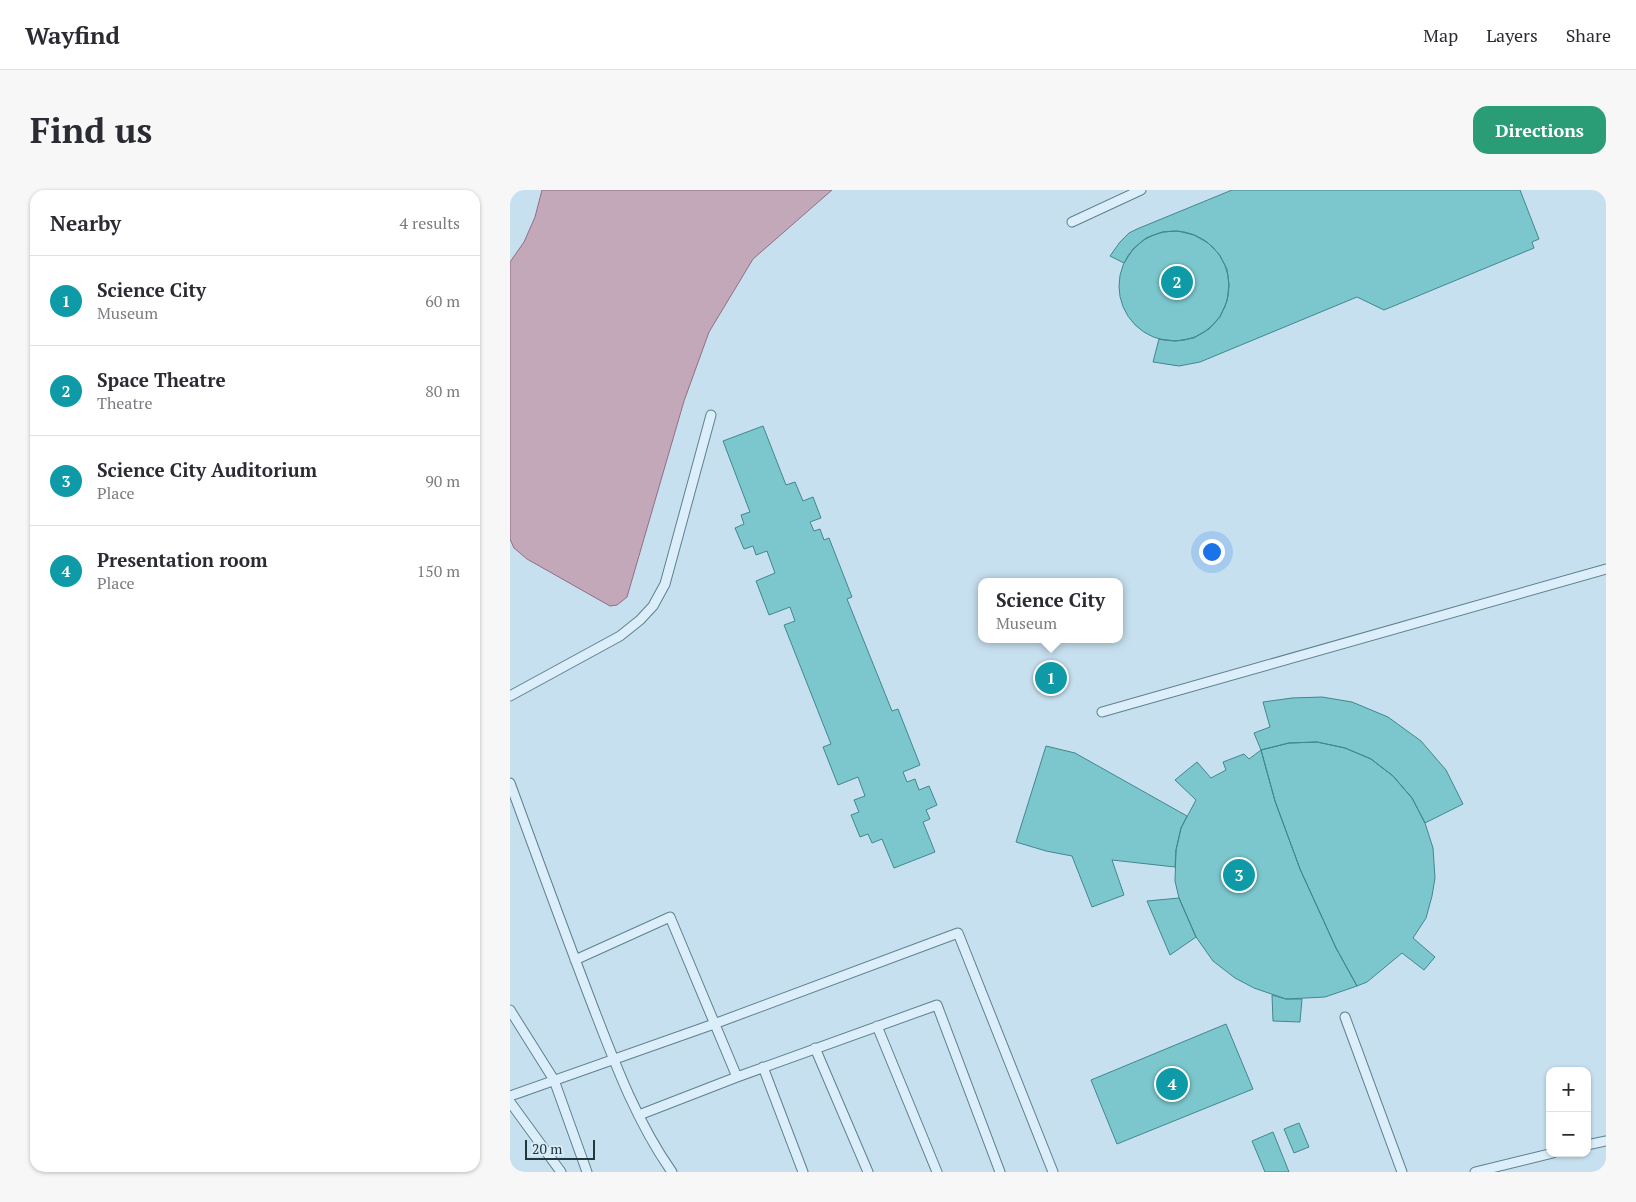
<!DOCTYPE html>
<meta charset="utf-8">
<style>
:root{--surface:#fff;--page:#f7f7f7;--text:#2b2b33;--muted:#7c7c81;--line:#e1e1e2;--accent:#2a9d76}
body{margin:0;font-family:"PT Serif",serif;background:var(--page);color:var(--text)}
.controls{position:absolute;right:15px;bottom:15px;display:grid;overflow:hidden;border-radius:10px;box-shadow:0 1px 4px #0004}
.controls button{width:45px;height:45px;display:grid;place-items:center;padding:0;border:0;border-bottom:1px solid var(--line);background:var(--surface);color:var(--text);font:25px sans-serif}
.scale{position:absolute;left:15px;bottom:12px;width:70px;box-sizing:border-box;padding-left:5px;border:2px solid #20383c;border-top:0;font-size:14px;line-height:18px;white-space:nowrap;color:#20383c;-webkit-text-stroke:4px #d7eaf7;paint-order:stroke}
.you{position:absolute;left:701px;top:361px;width:18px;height:18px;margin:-12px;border:4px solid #fff;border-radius:50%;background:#1a73e8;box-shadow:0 0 0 8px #1a73e833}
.badge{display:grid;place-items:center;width:32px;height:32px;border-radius:50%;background:var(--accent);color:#fff;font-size:16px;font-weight:700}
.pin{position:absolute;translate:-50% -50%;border:2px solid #fff;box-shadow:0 1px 5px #0006}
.popup{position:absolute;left:468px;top:388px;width:145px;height:65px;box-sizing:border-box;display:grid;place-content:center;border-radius:10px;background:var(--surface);filter:drop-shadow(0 1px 4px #0005);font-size:16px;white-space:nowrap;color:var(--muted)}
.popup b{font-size:19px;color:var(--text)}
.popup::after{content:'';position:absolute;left:50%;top:100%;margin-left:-10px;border:10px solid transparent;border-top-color:var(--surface)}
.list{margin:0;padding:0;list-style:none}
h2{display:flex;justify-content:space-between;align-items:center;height:65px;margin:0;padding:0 20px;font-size:21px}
h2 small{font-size:16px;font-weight:400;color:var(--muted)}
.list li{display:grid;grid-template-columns:32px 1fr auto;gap:15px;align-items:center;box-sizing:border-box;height:90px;padding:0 20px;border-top:1px solid var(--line)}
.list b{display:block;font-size:19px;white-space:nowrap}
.list p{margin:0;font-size:16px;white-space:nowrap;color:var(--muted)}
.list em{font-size:16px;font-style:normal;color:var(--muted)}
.map{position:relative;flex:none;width:1096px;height:982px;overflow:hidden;border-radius:15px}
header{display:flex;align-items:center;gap:30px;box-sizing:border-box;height:70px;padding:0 25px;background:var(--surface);border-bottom:1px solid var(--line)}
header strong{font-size:24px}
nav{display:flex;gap:28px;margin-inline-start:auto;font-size:18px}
.intro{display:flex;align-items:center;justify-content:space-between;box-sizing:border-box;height:120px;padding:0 30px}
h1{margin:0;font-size:35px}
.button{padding:12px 22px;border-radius:15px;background:var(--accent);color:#fff;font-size:18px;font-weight:700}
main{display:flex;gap:30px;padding:0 30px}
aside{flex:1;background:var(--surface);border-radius:15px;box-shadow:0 1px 4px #0004}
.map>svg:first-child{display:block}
</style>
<header>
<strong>Wayfind</strong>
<nav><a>Map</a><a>Layers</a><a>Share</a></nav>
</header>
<div class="intro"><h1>Find us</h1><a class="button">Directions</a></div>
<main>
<aside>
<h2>Nearby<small>4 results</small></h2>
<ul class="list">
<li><span class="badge" style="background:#0f9aa8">1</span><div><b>Science City</b><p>Museum</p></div><em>60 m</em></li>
<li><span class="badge" style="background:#0f9aa8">2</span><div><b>Space Theatre</b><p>Theatre</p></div><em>80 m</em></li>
<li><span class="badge" style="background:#0f9aa8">3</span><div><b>Science City Auditorium</b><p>Place</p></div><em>90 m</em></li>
<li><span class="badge" style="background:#0f9aa8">4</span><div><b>Presentation room</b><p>Place</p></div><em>150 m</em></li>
</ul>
</aside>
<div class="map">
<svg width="1096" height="982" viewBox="0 0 1096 982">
<rect width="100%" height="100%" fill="#c7e0f0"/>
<!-- water -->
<path fill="#c3a8b9" stroke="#926e83" d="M32,0H322L243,69L199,142L174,211L117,407L107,415L100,416L17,369L4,358L0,349V72L14,52L25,27Z"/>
<!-- building -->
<path fill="#7cc7ce" stroke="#41878c" d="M722,0H1010L1029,49L1022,52L1024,58L874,120L847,107L690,172L669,176L643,172L649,149L666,151L684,148L699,139L710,127L717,111L719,95L717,79L709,64L698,53L684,45L668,41L652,42L636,48L623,59L614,73L600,66L610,52L619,43L627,39Z
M609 96a55 55 0 1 1 110 0a55 55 0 1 1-110 0Z
M253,236L276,295L285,292L293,311L303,307L311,328L300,332L304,341L310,339L314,350L319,348L342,407L337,409L382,521L388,519L410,575L393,582L397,592L405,589L409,600L419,596L427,615L416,620L420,629L413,632L425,662L384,678L372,649L362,653L358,644L350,647L341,625L349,622L344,610L355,606L348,587L328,595L313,557L321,554L274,435L285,431L280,417L259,425L246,391L265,383L257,361L246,365L243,356L234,359L225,338L234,334L231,325L240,322L213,251Z
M812,507L842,512L878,527L911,551L936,580L953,614L915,633L902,608L883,586L861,569L835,558L807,552L779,553L751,560L744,543L760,537L753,512L782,508Z
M807,552L835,558L861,569L883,586L902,608L915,633L923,658L925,688L922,706L916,728L903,748L925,767L914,780L892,763L857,792L847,796L826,758L790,679L765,611L751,560L779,553Z
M536,556L565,563L677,626L671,638L666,660L665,677L602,670L614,705L582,717L562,666L536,661L506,652Z
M751,560L765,611L790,679L826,758L847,796L815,807L776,809L744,798L725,788L703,771L686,747L669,708L665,691L666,660L671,638L686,610L665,590L687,572L701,588L716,580L713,572L734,564L739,569Z
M669,708L686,747L660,765L637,711Z
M762,805L776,809H792L790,832L763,831Z
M716,834L743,899L607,954L581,890Z
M789,933L799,957L784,963L774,939Z
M763,942L779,982H755L742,951Z"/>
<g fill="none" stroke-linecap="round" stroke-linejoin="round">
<!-- lane casing -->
<g stroke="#5c828c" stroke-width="11">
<path id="lane" d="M562,32L631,0
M0,506L110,446L130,430L143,416L155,394L201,225
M592,522L1096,379
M0,593C27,667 54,741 82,814C104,871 126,931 162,982
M65,770L160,727L227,887
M0,820L44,890L77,982
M835,827L892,982
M367,836L427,982
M305,858L358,982
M253,877L293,982
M0,906L204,834L448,743L543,982
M0,912L51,982
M129,925L227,887L427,815L490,982
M1077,955L1096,951
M965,982L1043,963"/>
</g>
<!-- lane -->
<use href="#lane" stroke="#dbeefa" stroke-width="9"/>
</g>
</svg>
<div class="controls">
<button>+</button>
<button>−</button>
</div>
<div class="scale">20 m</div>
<div class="you"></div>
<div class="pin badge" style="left:541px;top:488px;background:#0f9aa8">1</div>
<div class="popup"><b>Science City</b>Museum</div>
<div class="pin badge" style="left:667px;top:92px;background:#0f9aa8">2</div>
<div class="pin badge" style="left:729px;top:685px;background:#0f9aa8">3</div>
<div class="pin badge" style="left:662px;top:894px;background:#0f9aa8">4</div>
</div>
</main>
